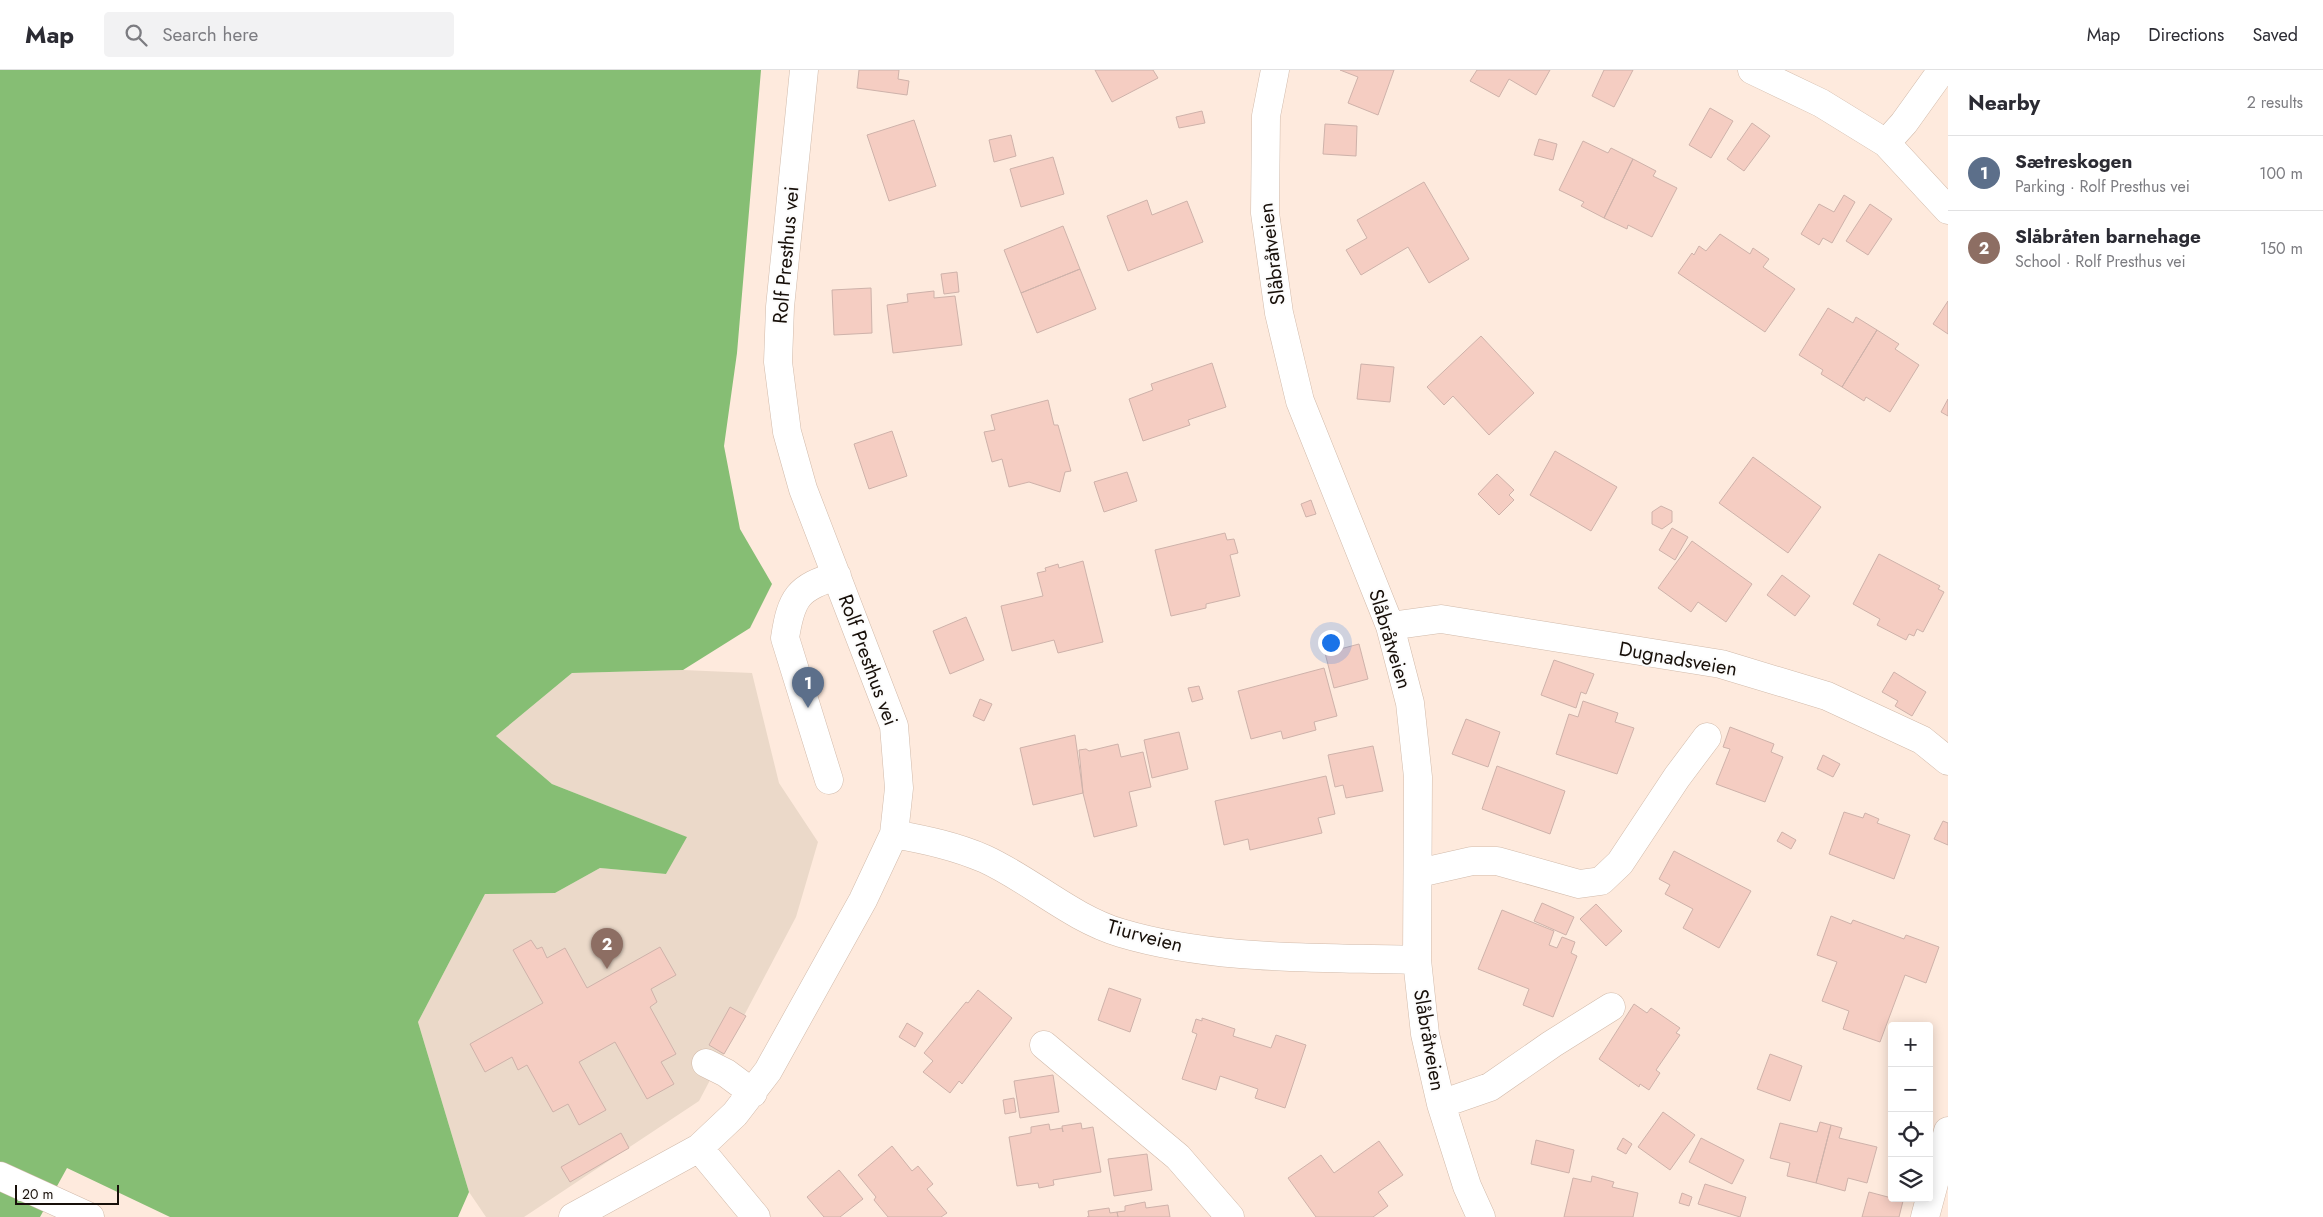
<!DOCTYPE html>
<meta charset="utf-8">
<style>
:root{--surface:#fff;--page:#f2f2f3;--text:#2b2b33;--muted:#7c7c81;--line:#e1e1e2;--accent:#0b8043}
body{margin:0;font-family:Jost,sans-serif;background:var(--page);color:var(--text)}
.controls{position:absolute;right:15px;bottom:15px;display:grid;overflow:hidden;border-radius:5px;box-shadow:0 2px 12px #0003}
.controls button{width:45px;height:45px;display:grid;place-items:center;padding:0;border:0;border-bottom:1px solid var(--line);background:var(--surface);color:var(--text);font:25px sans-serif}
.scale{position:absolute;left:15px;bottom:12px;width:104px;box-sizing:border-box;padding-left:5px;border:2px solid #170f09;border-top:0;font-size:14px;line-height:18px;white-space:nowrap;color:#170f09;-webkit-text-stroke:4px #fcfcfc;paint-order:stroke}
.you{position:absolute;left:1330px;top:572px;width:18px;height:18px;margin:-12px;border:4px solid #fff;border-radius:50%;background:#1a73e8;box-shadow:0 0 0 8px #1a73e833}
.badge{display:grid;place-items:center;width:32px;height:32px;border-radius:50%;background:var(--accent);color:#fff;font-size:16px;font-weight:700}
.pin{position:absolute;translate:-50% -41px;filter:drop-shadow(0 1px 2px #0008)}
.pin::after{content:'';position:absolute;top:26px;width:18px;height:15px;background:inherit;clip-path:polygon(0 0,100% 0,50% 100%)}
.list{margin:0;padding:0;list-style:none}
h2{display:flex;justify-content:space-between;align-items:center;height:65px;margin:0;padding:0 20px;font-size:21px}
h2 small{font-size:16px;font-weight:400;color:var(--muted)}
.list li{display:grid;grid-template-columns:32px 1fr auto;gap:15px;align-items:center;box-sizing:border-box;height:75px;padding:0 20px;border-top:1px solid var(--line)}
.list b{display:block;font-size:19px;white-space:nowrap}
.list p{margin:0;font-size:16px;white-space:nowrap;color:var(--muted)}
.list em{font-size:16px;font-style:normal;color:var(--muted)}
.icon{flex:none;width:28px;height:28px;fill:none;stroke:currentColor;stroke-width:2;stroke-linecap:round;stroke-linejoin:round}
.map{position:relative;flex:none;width:1948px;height:1147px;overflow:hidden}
header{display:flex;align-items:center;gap:30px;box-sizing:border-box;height:70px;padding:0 25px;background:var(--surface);border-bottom:1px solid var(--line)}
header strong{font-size:24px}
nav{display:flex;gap:28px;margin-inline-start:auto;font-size:18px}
.search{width:350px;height:45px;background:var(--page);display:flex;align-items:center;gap:12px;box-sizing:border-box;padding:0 18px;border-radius:5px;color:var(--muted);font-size:19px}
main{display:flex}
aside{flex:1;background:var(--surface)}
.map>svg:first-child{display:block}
</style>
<header>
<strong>Map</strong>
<div class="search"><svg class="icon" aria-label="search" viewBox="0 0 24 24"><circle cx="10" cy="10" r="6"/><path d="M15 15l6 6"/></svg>Search here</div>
<nav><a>Map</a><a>Directions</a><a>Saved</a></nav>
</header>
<main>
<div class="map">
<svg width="1948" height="1147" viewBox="0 0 1948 1147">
<rect width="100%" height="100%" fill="#feeadd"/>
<!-- education -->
<path fill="#ebd9c9" d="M683,600L752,603L779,713L818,772L796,847L699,1031L524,1147H486L469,1122L418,952L485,824L555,823L600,798L666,804L686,767L552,714L496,666L572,603Z"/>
<!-- forest -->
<path fill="#86be74" d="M0,0H761L737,283L724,376L740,459L772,514L750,558L683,600L572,603L496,666L552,714L687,767L666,804L600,798L555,823L485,824L418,952L469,1122L458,1147H170L67,1098L40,1147H0Z"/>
<!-- building -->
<path fill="#f5cdc2" stroke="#ceb2aa" d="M859,0H899L898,9L909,11L907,25L857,18Z
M1095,0H1153L1158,8L1112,32Z
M1340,0H1394L1378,45L1348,33L1358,7Z
M1477,0H1550L1536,25L1509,9L1499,27L1470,11Z
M1604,0H1633L1614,37L1592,26Z
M1710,38L1733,51L1711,88L1689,75Z
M1202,41L1205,53L1179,58L1176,47Z
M914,50L936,116L889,131L867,65Z
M1752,53L1770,66L1744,101L1727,89Z
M1325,54L1357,56L1356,86L1323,84Z
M1011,65L1016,86L994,92L989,70Z
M1539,69L1557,74L1553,90L1534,85Z
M1583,71L1608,83L1611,78L1633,89L1604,148L1581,136L1584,132L1559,120Z
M1053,87L1064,124L1021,137L1010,99Z
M1633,89L1656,101L1653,106L1677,118L1652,167L1628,155L1627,159L1604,148Z
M1424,112L1469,189L1429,213L1408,177L1361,205L1346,180L1367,168L1357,150Z
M1844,125L1855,132L1832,173L1823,168L1819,175L1801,164L1819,134L1834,142Z
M1147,130L1152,145L1187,131L1203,172L1128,201L1107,146Z
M1870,134L1892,149L1868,185L1846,171Z
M1063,156L1080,199L1021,223L1004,180Z
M1720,164L1750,184L1753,178L1769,189L1763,197L1795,219L1765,262L1678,203L1692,183L1694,185L1699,176L1706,181Z
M1080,199L1096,239L1037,263L1021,223Z
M957,202L959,222L944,224L941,204Z
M871,218L872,263L834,265L832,220Z
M934,221V228L955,226L962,275L893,283L887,235L908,232L907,224Z
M1948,231V264L1933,254Z
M1828,238L1853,253L1856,247L1877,260L1842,317L1821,304L1823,300L1799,285Z
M1877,260L1899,274L1895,279L1919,295L1890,342L1866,327L1864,331L1842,317Z
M1481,266L1534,323L1489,365L1453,326L1444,335L1427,317Z
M1212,293L1226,337L1188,350L1190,355L1143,371L1129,329L1153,320L1151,314Z
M1361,294L1394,297L1390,332L1357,329Z
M1948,329V346L1941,342Z
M1048,330L1054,355H1058L1071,401L1065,402L1060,422L1029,412L1009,417L1002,389L992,392L984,362L995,360L991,345Z
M892,361L907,406L869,419L854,374Z
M1555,381L1617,417L1591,461L1530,425Z
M1753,387L1821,437L1788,483L1719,433Z
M1127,402L1137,431L1104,442L1094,412Z
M1497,404L1514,420L1509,425L1514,430L1499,445L1478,424Z
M1311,430L1316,444L1306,447L1301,434Z
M1661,436L1672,441V452L1662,459L1652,454V442Z
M1672,458L1688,467L1675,490L1659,480Z
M1225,463L1227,470L1234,469L1238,483L1230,485L1240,526L1206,534V538L1171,546L1155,480Z
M1692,471L1752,514L1726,552L1698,532L1691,542L1658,518Z
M1879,484L1940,516L1938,519L1944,522L1923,562L1917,559L1914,566L1909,564L1906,570L1877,555L1880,549L1853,534Z
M1083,491L1103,572L1058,583L1054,570L1012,581L1001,536L1043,526L1037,503L1046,501L1045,498L1058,494L1059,498Z
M1782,505L1810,526L1795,546L1767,525Z
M966,547L984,590L950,604L933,561Z
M1359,574L1368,609L1334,618L1325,583Z
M1554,590L1594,604L1586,624L1581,622L1576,638L1541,625Z
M1324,598L1337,646L1314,652L1316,660L1283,669L1281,661L1251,669L1238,621Z
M1894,602L1926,622L1912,646L1895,636L1898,631L1882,622Z
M1199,616L1203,629L1192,632L1188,618Z
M980,629L992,634L984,651L973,646Z
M1583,631L1618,643L1615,652L1634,658L1617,704L1556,684L1569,644L1578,647Z
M1466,649L1500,662L1488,697L1452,684Z
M1730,657L1774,674L1771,682L1783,687L1765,732L1716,714L1730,679L1723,677Z
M1179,662L1188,699L1152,708L1144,670Z
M1075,665L1083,723L1033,735L1020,678Z
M1118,674L1121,687L1143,682L1151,717L1129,722L1137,756L1094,767L1083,723L1079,680L1086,679L1089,681Z
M1373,676L1383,721L1346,728L1343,715L1335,717L1328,685Z
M1823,685L1840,694L1833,707L1817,699Z
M1497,696L1565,721L1550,764L1482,739Z
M1326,706L1335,744L1318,748L1322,763L1250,780L1248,769L1224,775L1215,731Z
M1844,742L1863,748L1865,743L1879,749L1877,753L1910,765L1894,809L1829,784Z
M1943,751L1948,753V775L1934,769Z
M1782,762L1796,770L1791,779L1777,771Z
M1674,781L1751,821L1719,878L1683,858L1693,839L1665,824L1670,815L1659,809Z
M1542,833L1574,847L1566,865L1534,851Z
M1596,834L1622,861L1606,876L1580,849Z
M1502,840L1554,861L1549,875L1557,878L1562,867L1575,872L1571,883L1577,886L1553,947L1523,935L1529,919L1478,899Z
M1831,846L1851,854L1853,850L1904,869L1906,865L1939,877L1926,913L1905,905L1880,972L1843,959L1849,941L1822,931L1837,892L1817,885Z
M531,870L537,879L542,877L547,888L565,878L587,918L660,877L676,905L651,919L657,932L650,937L676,984L661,992L674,1014L647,1029L615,972L579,992L606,1040L579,1055L568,1034L553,1042L527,995L518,1000L512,987L485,1002L470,974L543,933L513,880Z
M1109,918L1141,929L1130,962L1098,950Z
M978,920L1012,948L962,1014L959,1011L950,1023L923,1002L933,991L924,983L966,932L968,933Z
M1634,934L1647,943L1651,938L1680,958L1676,963L1680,965L1656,1000L1660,1003L1649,1020L1640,1014L1639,1017L1599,989Z
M730,937L746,946L724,984L709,975Z
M1202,948L1235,959L1233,966L1271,978L1276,965L1306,975L1285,1038L1255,1028L1258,1019L1220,1006L1216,1020L1182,1009L1197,964L1192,962L1196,949L1202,951Z
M907,953L923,963L915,977L899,967Z
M1770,984L1802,996L1790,1031L1757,1019Z
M1053,1005L1059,1042L1020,1048L1014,1011Z
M1014,1028L1016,1042L1005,1044L1003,1030Z
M1663,1042L1695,1065L1670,1100L1638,1077Z
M1820,1052L1831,1055L1816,1113L1787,1106L1790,1093L1770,1088L1780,1053L1817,1062Z
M1081,1053L1082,1059L1093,1057L1101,1102L1053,1110L1054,1115L1039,1118L1038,1113L1017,1116L1009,1067L1031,1063V1057L1049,1054L1050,1060L1062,1058L1063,1062L1062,1056Z
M1831,1055L1842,1058L1839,1068L1877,1077L1867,1113L1848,1108L1845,1121L1816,1113Z
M621,1063L629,1078L570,1112L561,1097Z
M1623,1068L1632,1074L1626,1084L1617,1079Z
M1701,1068L1744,1090L1732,1114L1689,1092Z
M1536,1070L1574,1080L1569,1103L1531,1094Z
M1379,1071L1403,1105L1378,1122L1388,1136L1373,1147H1316L1288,1108L1321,1085L1334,1103Z
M892,1076L912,1101L918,1096L933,1114L927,1119L947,1143L941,1147H888L874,1130L876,1127L858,1105Z
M1147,1084L1152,1120L1114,1126L1108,1089Z
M839,1100L863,1129L840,1147H824L807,1127Z
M1592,1106L1614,1112L1612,1117L1638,1123L1633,1147H1564L1573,1108L1591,1112Z
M1705,1114L1746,1127L1740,1147L1698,1134Z
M1869,1122L1903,1131L1899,1147H1862Z
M1682,1123L1692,1127L1689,1136L1679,1133Z
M1145,1132L1146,1138L1168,1135L1170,1147H1118L1117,1142L1125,1141V1136Z
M1109,1138L1110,1143L1117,1142L1118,1147H1087H1089L1088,1141Z"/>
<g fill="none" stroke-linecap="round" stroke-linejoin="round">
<!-- minor casing -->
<g stroke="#d1baaa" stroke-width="29">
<path id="minor" d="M1275,0L1266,46L1265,143L1279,243L1300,331L1390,556L1410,633L1418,707L1417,890L1425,964L1441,1034L1467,1116L1481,1147
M1752,0L1821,33L1886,73L1948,140
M1886,73L1904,53L1942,0
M1390,556L1441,549L1721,594L1827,626L1922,670L1948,691
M829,710L785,568C791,528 798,517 837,506
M894,764C926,770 955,776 985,789C1031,810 1071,848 1121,863C1215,891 1319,887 1417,890
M1419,803L1472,791H1497L1579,814L1601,811L1620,793L1677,707L1707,667
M1044,975L1178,1087L1230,1147
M706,993L726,1003L753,1023
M1441,1034L1490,1017L1552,974L1611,937
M699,1078L756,1147
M0,1106L90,1147
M573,1147L699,1078L735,1044L768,1001L863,830L894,764L899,718L894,656L803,419L787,362L778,292L780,237L804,0
M1925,1147L1948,1061"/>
</g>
<!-- minor -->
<use href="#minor" stroke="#fff" stroke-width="28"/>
</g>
<g text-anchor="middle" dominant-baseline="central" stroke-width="4" stroke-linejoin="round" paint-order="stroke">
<!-- street labels -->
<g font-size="20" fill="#170f09" stroke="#fcfcfc">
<text transform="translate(1272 184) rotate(-97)">Slåbråtveien</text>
<text transform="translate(786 185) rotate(-85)">Rolf Presthus vei</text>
<text transform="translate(1390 569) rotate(73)">Slåbråtveien</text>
<text transform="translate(1678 589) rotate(10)">Dugnadsveien</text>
<text transform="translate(868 590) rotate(70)">Rolf Presthus vei</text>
<text transform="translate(1145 866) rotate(15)">Tiurveien</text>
<text transform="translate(1429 970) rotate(80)">Slåbråtveien</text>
</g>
</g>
</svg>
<div class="controls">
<button>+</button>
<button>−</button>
<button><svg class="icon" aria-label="locate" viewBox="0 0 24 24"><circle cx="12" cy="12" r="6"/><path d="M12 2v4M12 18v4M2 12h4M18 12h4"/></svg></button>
<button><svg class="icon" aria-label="layers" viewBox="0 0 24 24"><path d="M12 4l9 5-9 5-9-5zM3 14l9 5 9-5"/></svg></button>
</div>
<div class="scale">20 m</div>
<div class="you"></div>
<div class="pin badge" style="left:808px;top:638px;background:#5c6f8a">1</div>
<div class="pin badge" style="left:607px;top:899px;background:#8d6e63">2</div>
</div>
<aside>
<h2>Nearby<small>2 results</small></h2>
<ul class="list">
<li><span class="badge" style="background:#5c6f8a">1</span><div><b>Sætreskogen</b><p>Parking · Rolf Presthus vei</p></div><em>100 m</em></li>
<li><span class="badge" style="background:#8d6e63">2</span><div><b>Slåbråten barnehage</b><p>School · Rolf Presthus vei</p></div><em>150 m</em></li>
</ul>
</aside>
</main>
